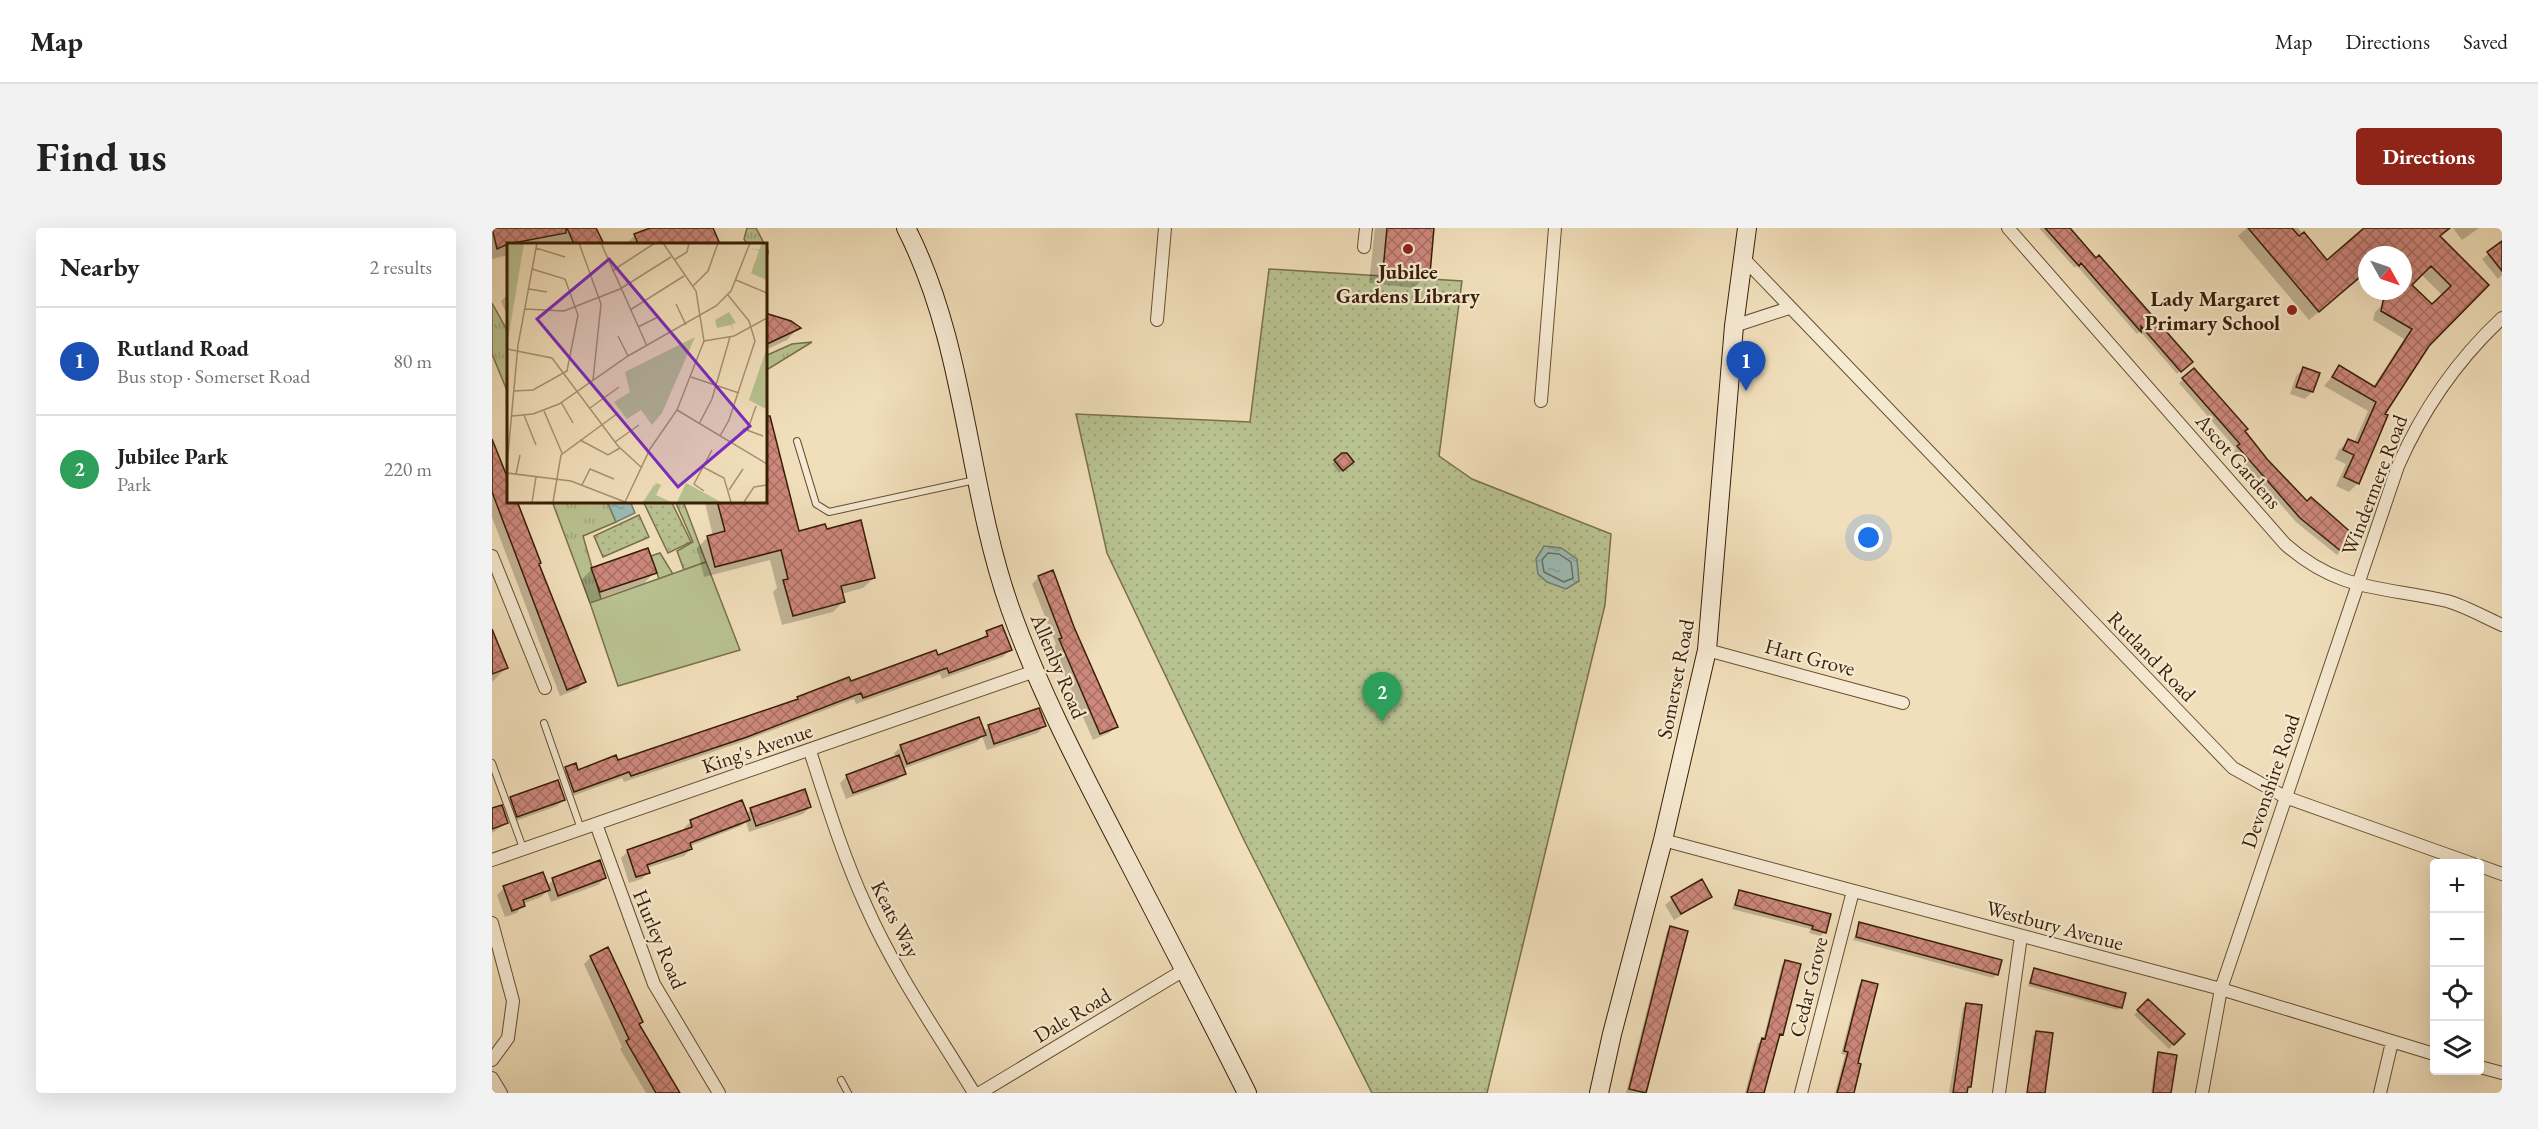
<!DOCTYPE html>
<meta charset="utf-8">
<style>
:root{--surface:#fff;--page:#f2f2f2;--text:#222;--muted:#767676;--line:#e0e0e0;--accent:#8f2418}
body{margin:0;font-family:"EB Garamond",serif;background:var(--page);color:var(--text)}
.controls{position:absolute;right:18px;bottom:18px;display:grid;overflow:hidden;border-radius:6px;box-shadow:0 6px 24px #0002}
.controls button{width:54px;height:54px;display:grid;place-items:center;padding:0;border:0;border-bottom:2px solid var(--line);background:var(--surface);color:var(--text);font:30px sans-serif}
.compass{position:absolute;left:1866px;top:18px;width:54px;height:54px;border-radius:50%;background:var(--surface);box-shadow:0 6px 24px #0002;rotate:130deg}
.you{position:absolute;left:1377px;top:310px;width:21px;height:21px;margin:-15px;border:4px solid #fff;border-radius:50%;background:#1a73e8;box-shadow:0 0 0 9px #1a73e833}
.badge{display:grid;place-items:center;width:39px;height:39px;border-radius:50%;background:var(--accent);color:#fff;font-size:20px;font-weight:700}
.pin{position:absolute;translate:-50% -50px;filter:drop-shadow(0 2px 3px #0008)}
.pin::after{content:'';position:absolute;top:32px;width:21px;height:18px;background:inherit;clip-path:polygon(0 0,100% 0,50% 100%)}
.list{margin:0;padding:0;list-style:none}
h2{display:flex;justify-content:space-between;align-items:center;height:78px;margin:0;padding:0 24px;font-size:26px}
h2 small{font-size:20px;font-weight:400;color:var(--muted)}
.list li{display:grid;grid-template-columns:39px 1fr auto;gap:18px;align-items:center;box-sizing:border-box;height:108px;padding:0 24px;border-top:2px solid var(--line)}
.list b{display:block;font-size:22px;white-space:nowrap}
.list p{margin:0;font-size:20px;white-space:nowrap;color:var(--muted)}
.list em{font-size:20px;font-style:normal;color:var(--muted)}
.icon{flex:none;width:33px;height:33px;fill:none;stroke:currentColor;stroke-width:2;stroke-linecap:round;stroke-linejoin:round}
.map{position:relative;flex:none;width:2010px;height:865px;overflow:hidden;border-radius:6px}
header{display:flex;align-items:center;gap:36px;box-sizing:border-box;height:84px;padding:0 30px;background:var(--surface);border-bottom:2px solid var(--line)}
header strong{font-size:28px}
nav{display:flex;gap:33px;margin-inline-start:auto;font-size:21px}
.intro{display:flex;align-items:center;justify-content:space-between;box-sizing:border-box;height:144px;padding:0 36px}
h1{margin:0;font-size:42px}
.button{padding:15px 27px;border-radius:6px;background:var(--accent);color:#fff;font-size:21px;font-weight:700}
main{display:flex;gap:36px;padding:0 36px}
aside{flex:1;background:var(--surface);border-radius:6px;box-shadow:0 6px 24px #0002}
.map>svg:first-child{display:block}
</style>
<header>
<strong>Map</strong>
<nav><a>Map</a><a>Directions</a><a>Saved</a></nav>
</header>
<div class="intro"><h1>Find us</h1><a class="button">Directions</a></div>
<main>
<aside>
<h2>Nearby<small>2 results</small></h2>
<ul class="list">
<li><span class="badge" style="background:#1a4fb4">1</span><div><b>Rutland Road</b><p>Bus stop · Somerset Road</p></div><em>80 m</em></li>
<li><span class="badge" style="background:#2e9e5b">2</span><div><b>Jubilee Park</b><p>Park</p></div><em>220 m</em></li>
</ul>
</aside>
<div class="map">
<svg width="2010" height="865" viewBox="0 0 2010 865">
<defs>
<pattern id="grass-tufts" width="24" height="20" patternUnits="userSpaceOnUse" patternTransform="scale(1.5)"><rect width="24" height="20" fill="#b9c291"/><path d="M3 7l-1-3M5 7V3M7 7l1-3M15 17l-1-3M17 17v-4M19 17l1-3" fill="none" stroke="#a0a67c"/></pattern>
<pattern id="park-dots" width="8" height="8" patternUnits="userSpaceOnUse" patternTransform="scale(1.5)"><rect width="8" height="8" fill="#b9c291"/><path d="M2 2h.1M6 6h.1" fill="none" stroke="#a0a67c" stroke-width="1.8" stroke-linecap="round"/></pattern>
<pattern id="water-ripples" width="26" height="14" patternUnits="userSpaceOnUse" patternTransform="scale(1.5)"><rect width="26" height="14" fill="#9bbcb5"/><path d="M2 4q2-2 4 0t4 0M15 11q2-2 4 0t4 0" fill="none" stroke="#86a19a"/></pattern>
<pattern id="building-cross-hatch" width="8" height="8" patternUnits="userSpaceOnUse" patternTransform="scale(1.5)"><rect width="8" height="8" fill="#ce887d"/><path d="M0 0l8 8M0 8l8-8" fill="none" stroke="#a86f64"/></pattern>
</defs>
<rect width="100%" height="100%" fill="#f1dfbb"/>
<filter id="stains"><feTurbulence type="fractalNoise" baseFrequency=".00333" numOctaves="4"/><feColorMatrix values="0 0 0 0 .2 0 0 0 0 .09 0 0 0 0 .02 0 0 0 .5 -.17"/></filter>
<radialGradient id="worn" r=".72"><stop offset=".6" stop-color="#630" stop-opacity="0"/><stop offset="1" stop-color="#630" stop-opacity=".3"/></radialGradient>
<!-- grass -->
<path fill="url(#grass-tufts)" stroke="#79704b" stroke-width="1.5" d="M255,0H264L276,23V26L273,27V16H255L252,11Z
M0,75L16,104V165L0,126Z
M320,114L273,143V128L300,116Z
M60,273H115L124,294L91,308L109,371L98,375Z
M183,273H191L214,334L192,342L185,323L201,314Z
M168,325L181,346L167,351L159,328Z"/>
<!-- park -->
<path fill="url(#park-dots)" stroke="#79704b" stroke-width="1.5" d="M777,41L970,53L947,228L980,251L1119,306L1113,377L995,865H880L751,610L615,325L584,186L758,194Z
M151,273H179L199,314L176,325Z
M147,287L157,309L111,329L102,308Z"/>
<!-- pitch -->
<path fill="#b9c291" stroke="#79704b" stroke-width="1.5" d="M214,334L248,422L126,458L98,375Z"/>
<!-- water -->
<path fill="url(#water-ripples)" stroke="#747d6f" stroke-width="1.5" d="M115,273H138L143,285L124,294Z
M1052,318L1069,320L1085,331L1087,353L1074,361L1055,354L1046,346L1044,331Z"/>
<!-- shadow -->
<path fill="#0003" fill-rule="evenodd" d="M0,0H103L110,16H16V27L0,31Z
M162,0H219L227,16H134L143,7Z
M883,0H941L936,45L922,60L877,55Z
M1547,0H1575L1699,134L1685,146L1648,103L1645,106L1585,38L1583,40Z
M1755,0H1806L1834,34L1875,0H1958L1947,9L1995,57L1936,117L1891,187L1866,255L1857,264L1844,258L1854,236L1843,231L1847,222L1856,213L1862,215L1876,183L1832,158L1848,139L1881,159L1912,111L1881,92L1883,84L1896,71L1890,63H1911V27H1875V45L1817,92L1746,8ZM1929,46L1951,68L1940,78L1918,57Z
M1961,0H1987L1970,12Z
M2010,15V47L2006,51L1990,31Z
M16,66V90L9,73Z
M273,86L306,100L295,112L273,122Z
M1811,141L1826,146L1820,164L1813,171L1798,166L1804,148Z
M1702,142L1849,323L1845,327L1804,294L1742,223L1744,221L1687,155Z
M273,212L306,305L333,303L382,350L371,360L349,366L351,374L341,384L290,397L281,364L285,360L278,332L212,349L205,320L216,309L221,308L213,275L215,273H273Z
M3,219L16,255V273H24L46,337L92,454L86,461L68,468L0,289V220Z
M850,226L857,237L847,245L840,236Z
M100,341L163,344L152,355L97,374L89,352Z
M547,349L624,498L617,505L601,512L561,420L564,416L540,356Z
M0,403L14,440L0,454Z
M495,404L518,422L511,429L450,451L448,446L364,476L362,471L247,515L132,554L130,550L75,570L67,548L74,541L85,544L125,534L302,474L306,470L445,429L489,412Z
M546,482L552,498L546,505L495,522L490,508L485,514L410,541L412,545L405,552L354,571L348,555L355,548L404,530L402,525L409,519L491,504L497,499Z
M19,570L72,571L65,578L18,595L12,577Z
M318,579L311,586L257,604L254,594L249,598L198,618L199,621L192,628L155,640L156,644L150,651L137,655L129,630L136,623L193,604L192,600L199,593L254,586L259,581Z
M0,582L15,595L0,605Z
M113,650L106,657L59,674L55,663L49,669L31,676L25,685L13,689L5,667L12,660L55,658L61,652Z
M1247,664L1338,687L1333,704L1329,708L1317,705L1318,701L1240,681Z
M1219,668L1182,692L1173,677L1180,671Z
M1368,696L1505,746L1501,750L1361,712Z
M1178,700L1194,704L1155,865H1134L1175,703Z
M115,721L146,797L187,865H154L128,821L130,819L92,736L99,729Z
M1294,734L1289,806L1285,810L1270,865H1253L1266,815L1271,812L1290,737Z
M1542,742L1629,779L1626,782L1536,758Z
M1370,754L1360,865H1343L1353,827L1349,826L1367,757Z
M1656,773L1691,806L1677,821L1642,787Z
M1474,777L1473,865H1457L1471,780Z
M1545,805L1551,865H1535L1541,808Z
M1667,826L1678,865H1659L1664,829Z"/>
<g fill="none" stroke-linecap="round" stroke-linejoin="round">
<!-- shore -->
<path stroke="#6a6d5d" stroke-width="1.5" d="M1056,325L1067,326L1079,334L1081,350L1072,354L1052,344L1050,332Z"/>
</g>
<!-- building -->
<path fill="url(#building-cross-hatch)" stroke="#391e05" stroke-width="1.5" fill-rule="evenodd" d="M0,0H74V5L16,16L5,21Z
M75,0H104L112,16H82Z
M158,0H221L228,16H146L142,6Z
M895,0H942L938,46L891,42Z
M1553,0H1578L1604,30L1607,27L1701,134L1689,144L1649,98V104L1589,35L1587,38Z
M1756,0H1800L1807,8L1812,4L1835,32L1872,0H1958L1948,8L1997,57L1937,118L1893,186L1896,187L1867,256L1852,249L1862,227L1851,222L1856,211L1866,215L1884,174L1840,149L1847,137L1883,159L1920,101L1889,83L1891,73L1902,63H1911V27H1875V43L1827,84ZM1939,38L1959,58L1940,76L1920,57Z
M2010,13V43L1995,24Z
M273,85L299,93L309,100L273,117Z
M1811,139L1828,145L1821,164L1804,159Z
M1702,140L1756,201L1753,203L1775,231L1815,273L1819,269L1863,308L1850,324L1808,290L1745,218L1748,216L1690,150Z
M273,188H278L307,303L333,296L335,301L369,292L383,350L349,358L353,374L301,388L291,352L296,351L289,322L223,339L215,308L233,303L225,273H273Z
M0,211L16,251V273H25L49,335L47,336L94,454L75,462L0,264Z
M850,225H855L862,234L851,243L842,232Z
M156,320L165,345L108,364L99,340Z
M561,342L582,399L626,499L608,506L567,411L570,410L546,348Z
M510,397L520,422L457,445L455,440L371,470L369,465L255,509L139,548L137,544L82,564L73,539L84,535L86,542L124,527L126,532L306,471L305,469L357,449L359,453L444,422L446,427L496,408L494,403Z
M0,401L16,440L0,446Z
M547,480L554,498L502,516L496,497Z
M487,489L494,507L415,536L408,517Z
M407,527L414,546L361,565L354,547Z
M66,552L73,572L25,589L18,569Z
M313,561L319,579L264,598L258,580Z
M250,572L258,592L198,615L200,621L155,637L158,645L144,649L135,622L200,599L198,592Z
M10,577L16,595L0,601V580Z
M108,632L114,650L66,668L60,650Z
M51,644L58,662L31,672L33,678L20,683L11,658Z
M1210,651L1220,669L1189,686L1179,669Z
M1247,662L1339,686L1334,705L1320,701L1321,698L1243,677Z
M1367,694L1510,732L1506,747L1364,709Z
M1178,698L1196,703L1154,865L1137,861Z
M116,719L151,794L147,796L188,865H164L134,813L137,811L98,728Z
M1293,732L1309,736L1291,807L1288,806L1272,865H1255L1270,810L1273,811Z
M1542,740L1634,765L1630,780L1538,755Z
M1370,752L1386,756L1366,835L1369,836L1362,865H1345L1356,824L1352,823Z
M1656,771L1693,806L1682,817L1645,782Z
M1474,775L1490,777L1479,859H1476L1475,865H1461Z
M1544,803L1561,805L1553,865H1535Z
M1666,824L1685,827L1679,865H1661Z"/>
<g fill="none" stroke-linecap="round" stroke-linejoin="round">
<!-- lane casing -->
<g stroke="#674e32" stroke-width="8">
<path id="lane" d="M305,213L324,276L337,284L483,252
M52,495L89,601
M0,535L31,620
M349,852L356,865"/>
</g>
<!-- street casing -->
<g stroke="#674e32" stroke-width="14">
<path id="street" d="M1516,0L1793,316C1847,364 1889,358 1955,373C1973,378 1992,389 2010,397
M872,19L874,0
M1253,32L1741,540L1793,569L1981,636
M665,92L673,0
M1242,98L1297,80
M1049,173L1063,0
M0,328L53,460
M1215,422L1411,475
M318,523C335,576 351,628 374,678C403,744 445,804 482,865
M104,596L162,756L227,865
M1171,612L1729,761L1942,826
M0,632L543,443
M1988,638L2010,646
M0,695L21,773L16,810L0,832
M1988,839L2010,845
M0,850L9,865
M488,865L692,742
M1309,865L1361,663
M1507,865L1529,708
M1710,865L1729,761L1906,238C1931,181 1964,133 2010,90
M1888,865L1900,814"/>
</g>
<!-- secondary casing -->
<g stroke="#391e05" stroke-width="20">
<path id="secondary" d="M414,0C475,119 474,255 518,380C548,465 591,546 633,627C674,706 715,785 755,865
M1107,865L1120,806L1171,612L1215,422L1242,98L1255,0"/>
</g>
<!-- lane -->
<use href="#lane" stroke="#f6ead3" stroke-width="6"/>
<!-- street -->
<use href="#street" stroke="#f6ead3" stroke-width="12"/>
<!-- secondary -->
<use href="#secondary" stroke="#f6ead3" stroke-width="18"/>
</g>
<!-- markers -->
<g fill="#8f2418" stroke="#f6ead3" stroke-width="2">
<circle cx="916" cy="21" r="6"/>
<circle cx="1800" cy="82" r="6"/>
</g>
<g text-anchor="middle" dominant-baseline="central" stroke-width="4.5" stroke-linejoin="round" paint-order="stroke">
<!-- poi labels -->
<g font-size="21" font-weight="bold" fill="#391e05" stroke="#f6ead3">
<text x="916" y="43">Jubilee<tspan x="916" dy="24">Gardens Library</tspan></text>
<text x="1788" y="70" text-anchor="end">Lady Margaret<tspan x="1788" dy="24">Primary School</tspan></text>
</g>
<!-- street labels -->
<g font-size="21" fill="#391e05" stroke="#f6ead3">
<text transform="translate(1747 233) rotate(49)">Ascot Gardens</text>
<text transform="translate(1882 257) rotate(-69)">Windermere Road</text>
<text transform="translate(1660 428) rotate(46)">Rutland Road</text>
<text transform="translate(1318 429) rotate(15)">Hart Grove</text>
<text transform="translate(567 438) rotate(67)">Allenby Road</text>
<text transform="translate(1183 451) rotate(-79)">Somerset Road</text>
<text transform="translate(265 520) rotate(-19)">King's Avenue</text>
<text transform="translate(1778 553) rotate(-71)">Devonshire Road</text>
<text transform="translate(404 691) rotate(63)">Keats Way</text>
<text transform="translate(1563 697) rotate(15)">Westbury Avenue</text>
<text transform="translate(168 711) rotate(67)">Hurley Road</text>
<text transform="translate(1316 759) rotate(-76)">Cedar Grove</text>
<text transform="translate(580 787) rotate(-31)">Dale Road</text>
</g>
</g>
<!-- overview -->
<g transform="translate(15 15)">
<rect width="260" height="260" fill="#f1dfbb"/>
<path d="M259,107V166L242,157Z" fill="#b9c291"/>
<path d="M0,0H17L0,103ZM255,0H259V37L244,30L252,8L243,5L252,7ZM222,69L229,80L225,81L227,91L224,82L210,85L208,77ZM188,94L155,170L145,182L134,167L120,176L107,159L123,149L118,129ZM179,240L214,259H170Z" fill="#b9c291"/>
<path d="M149,239L147,244L150,240L154,242L149,252L164,259H136Z" fill="#b9c291"/>
<path fill="none" stroke="#a79272" stroke-width="1.5" d="M72,0L94,61L86,137M94,0L140,103M29,5L58,14M167,17L180,9L182,0M105,28L148,0M229,37L260,50M186,43L201,28L211,0M22,46L40,49M169,61L179,82M18,66L57,68L113,46L164,14M123,67L177,33M131,84L151,74M111,93L121,113M197,98L227,93L260,75M0,106L45,115L111,203L135,225M184,134L232,150M7,148L26,147L60,128L71,72L58,36L25,26M54,159L66,180M83,165L112,144M170,167L260,221M37,168L55,210M17,172L29,202M5,173L26,171L52,161L121,113L209,63L224,48L243,0M192,181L205,156L223,94M241,186L249,163M213,193L222,177L248,98L242,78L221,52M73,197L101,212L113,205M108,199L132,182M225,200L237,186L256,193M0,222L11,102L30,0M196,224L217,235L224,259M0,230L64,238L118,259M9,231L13,212M75,242L83,226L107,236M222,247L236,226M197,248L187,241L205,207M25,259L29,234M46,259L54,212L111,170M118,259L143,206L170,167L197,98L189,48L156,0M237,259L247,244L260,242"/>
<path fill="#7b2cbf" fill-opacity="0.15" stroke="#7b2cbf" stroke-width="3" d="M102,16L243,183L171,244L30,76Z"/>
<rect width="260" height="260" fill="none" stroke="#391e05" stroke-width="3"/>
</g>
<rect width="100%" height="100%" filter="url(#stains)"/>
<rect width="100%" height="100%" fill="url(#worn)"/>
</svg>
<div class="controls">
<button>+</button>
<button>−</button>
<button><svg class="icon" aria-label="locate" viewBox="0 0 24 24"><circle cx="12" cy="12" r="6"/><path d="M12 2v4M12 18v4M2 12h4M18 12h4"/></svg></button>
<button><svg class="icon" aria-label="layers" viewBox="0 0 24 24"><path d="M12 4l9 5-9 5-9-5zM3 14l9 5 9-5"/></svg></button>
</div>
<svg class="compass" viewBox="-18 -18 36 36"><path d="M0-13l5 13h-10z" fill="#e53935"/><path d="M0 13l5-13h-10z" fill="#767676"/></svg>
<div class="you"></div>
<div class="pin badge" style="left:1254px;top:163px;background:#1a4fb4">1</div>
<div class="pin badge" style="left:890px;top:494px;background:#2e9e5b">2</div>
</div>
</main>
